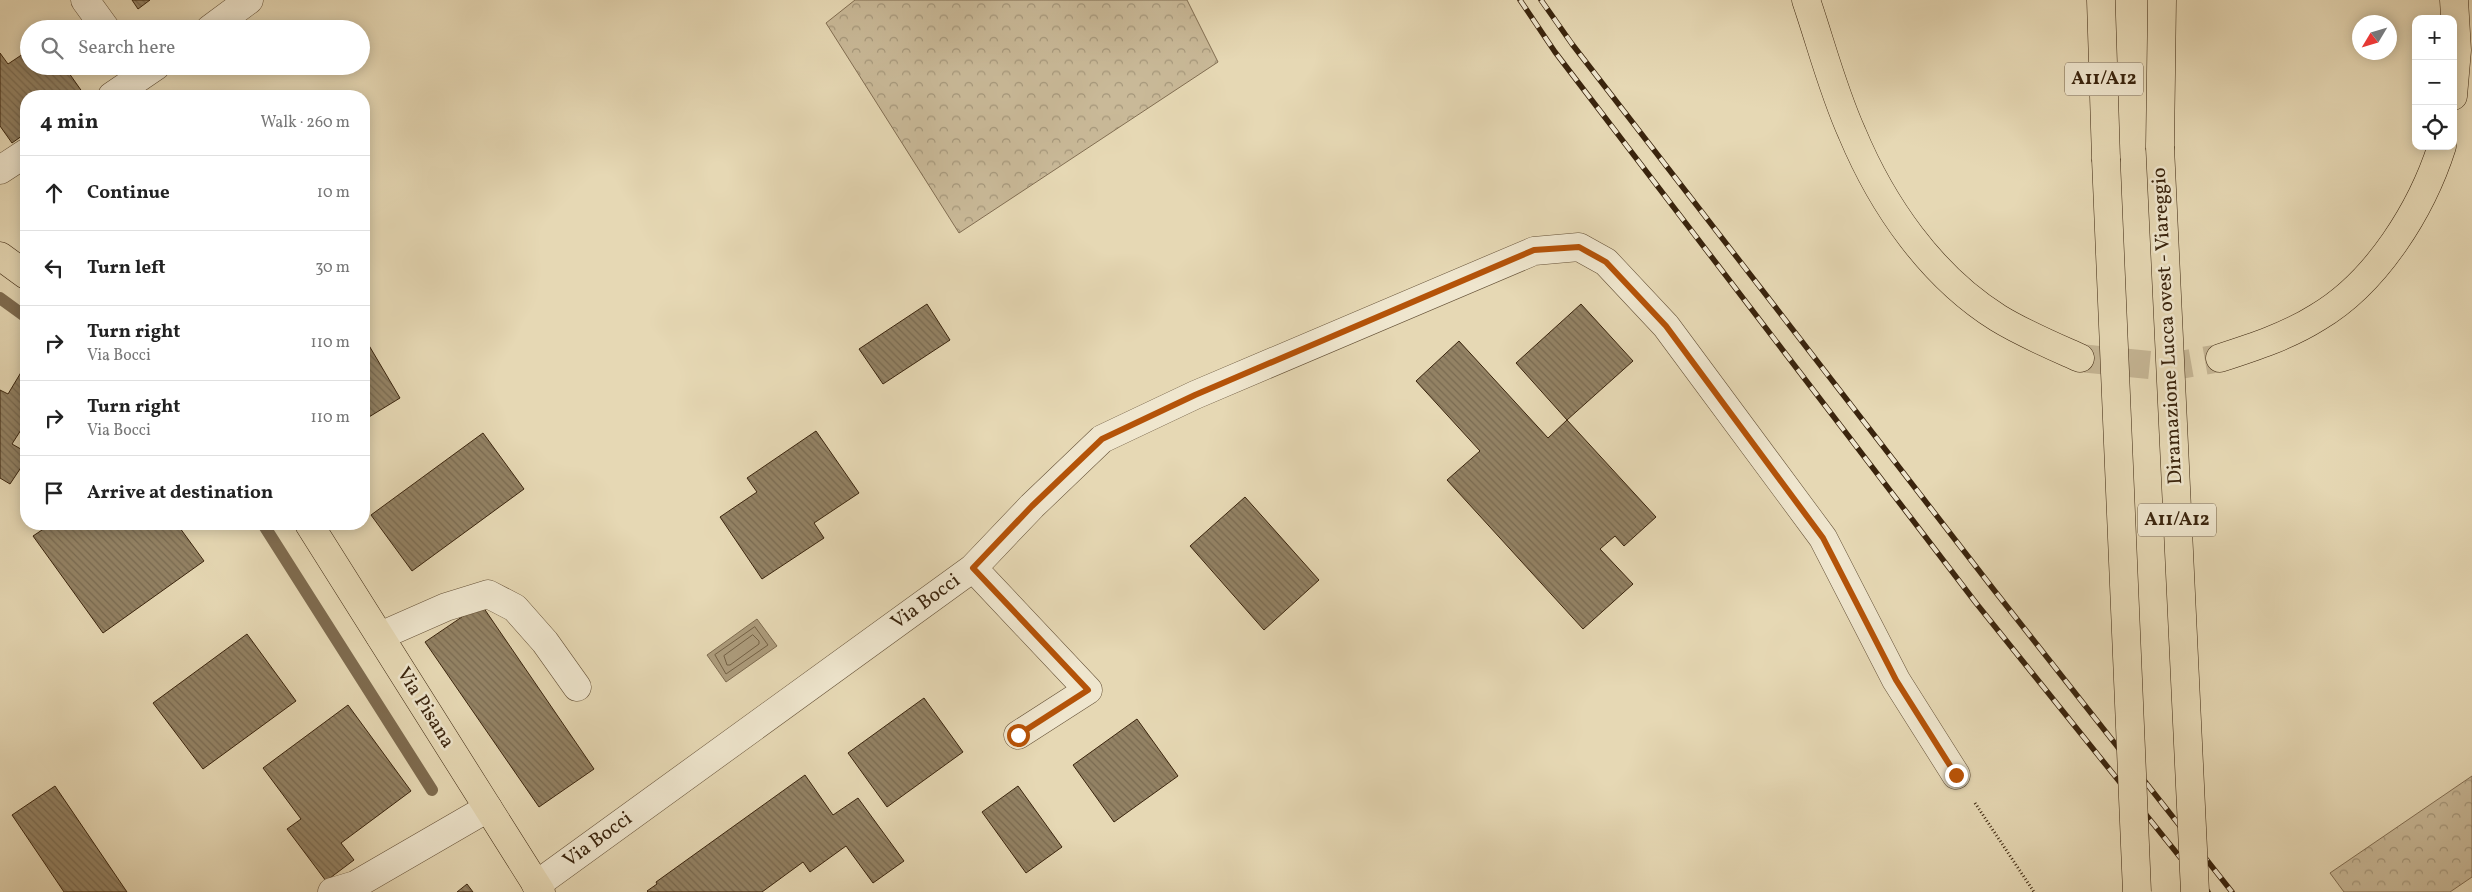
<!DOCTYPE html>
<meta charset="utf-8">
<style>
:root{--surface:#fff;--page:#f2f2f2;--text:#222;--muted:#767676;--line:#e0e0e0}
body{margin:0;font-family:Vollkorn,serif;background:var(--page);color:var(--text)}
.controls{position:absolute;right:15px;top:15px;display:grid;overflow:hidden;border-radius:10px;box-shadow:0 2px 12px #0003}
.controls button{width:45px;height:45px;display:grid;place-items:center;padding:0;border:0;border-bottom:1px solid var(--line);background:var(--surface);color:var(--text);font:25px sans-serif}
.compass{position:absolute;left:2352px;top:15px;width:45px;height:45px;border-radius:50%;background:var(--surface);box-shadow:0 2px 12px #0003;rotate:232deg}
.stop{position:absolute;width:15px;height:15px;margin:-11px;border:4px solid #b45309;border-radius:50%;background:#fff}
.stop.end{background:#b45309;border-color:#fff;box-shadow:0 1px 5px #0008}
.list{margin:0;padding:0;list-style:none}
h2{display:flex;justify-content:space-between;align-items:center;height:65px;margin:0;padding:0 20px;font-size:21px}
h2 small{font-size:16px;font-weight:400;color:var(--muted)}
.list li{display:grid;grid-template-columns:32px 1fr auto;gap:15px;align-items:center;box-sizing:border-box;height:75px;padding:0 20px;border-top:1px solid var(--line)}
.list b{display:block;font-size:19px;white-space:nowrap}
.list p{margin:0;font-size:16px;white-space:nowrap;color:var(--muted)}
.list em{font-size:16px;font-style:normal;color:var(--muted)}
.icon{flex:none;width:28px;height:28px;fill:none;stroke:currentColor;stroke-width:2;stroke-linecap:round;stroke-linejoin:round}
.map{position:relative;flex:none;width:2472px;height:892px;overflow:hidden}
.search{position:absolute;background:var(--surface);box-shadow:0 2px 12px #0003;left:20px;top:20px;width:350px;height:55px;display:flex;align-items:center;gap:12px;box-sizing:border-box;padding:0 18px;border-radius:28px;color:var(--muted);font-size:19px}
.panel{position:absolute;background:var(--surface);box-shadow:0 2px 12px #0003;left:20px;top:90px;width:350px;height:440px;border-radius:20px}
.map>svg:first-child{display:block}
</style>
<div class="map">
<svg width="2472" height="892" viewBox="0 0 2472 892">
<defs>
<pattern id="forest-crowns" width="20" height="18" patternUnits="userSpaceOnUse" patternTransform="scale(1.25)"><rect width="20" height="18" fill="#c9b998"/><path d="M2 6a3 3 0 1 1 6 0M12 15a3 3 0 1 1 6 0" fill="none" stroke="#a4967a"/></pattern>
<pattern id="building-back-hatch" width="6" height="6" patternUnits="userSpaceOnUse" patternTransform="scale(1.25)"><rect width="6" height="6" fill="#938264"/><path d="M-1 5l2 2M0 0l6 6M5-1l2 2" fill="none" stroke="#796a51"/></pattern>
</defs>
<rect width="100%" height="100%" fill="#e6d8b4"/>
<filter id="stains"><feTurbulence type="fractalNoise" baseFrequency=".004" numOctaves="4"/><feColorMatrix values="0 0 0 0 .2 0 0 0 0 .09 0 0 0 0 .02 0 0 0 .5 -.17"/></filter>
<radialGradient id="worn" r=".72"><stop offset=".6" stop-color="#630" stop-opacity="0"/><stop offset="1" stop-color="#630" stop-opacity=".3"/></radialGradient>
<!-- forest -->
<path fill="url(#forest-crowns)" stroke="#826e52" d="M855,0H1187L1218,62L959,233L826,23Z
M2472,776V877L2450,892H2344L2330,873Z"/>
<!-- water -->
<path fill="#ac9b7b" stroke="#7e6b4f" d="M757,619L777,646L726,682L707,655Z"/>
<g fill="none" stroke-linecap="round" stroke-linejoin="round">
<!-- shore -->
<path stroke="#736044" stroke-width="1" d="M755,627L768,645L726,674L715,655Z
M753,635L759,641V644L730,665H727L724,656Z"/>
<!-- stream -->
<path stroke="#7e6b4f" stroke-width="12" d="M0,298L26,317
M263,524L432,790"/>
</g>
<!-- building -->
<path fill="url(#building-back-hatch)" stroke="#3a240d" d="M132,0H150L138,9Z
M29,50V66H64L83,93L79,96H26V133L12,143L0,126V53L8,64Z
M927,304L950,340L883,384L859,349Z
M1581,304L1633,361L1567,420L1516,363Z
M364,337L400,398L364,420Z
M1459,341L1548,438L1567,420L1656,517L1624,546L1615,536L1600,549L1633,584L1583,629L1447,480L1480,451L1416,381Z
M26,364V422L12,444L26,452V460L10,484L0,478V390L8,394Z
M816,431L859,493L814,523L824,538L762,579L720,517L757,492L747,478Z
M483,433L524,489L412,571L371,515Z
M1245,497L1319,580L1264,630L1190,546Z
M51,524H177L204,561L103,633L33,536Z
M481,604L594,769L539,807L425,642Z
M247,634L296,701L203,769L153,703Z
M924,698L963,752L887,807L848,753Z
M348,705L411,791L341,843L354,860L326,881L287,829L301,819L263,768Z
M1137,719L1178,776L1114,822L1073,765Z
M805,775L833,815L858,798L904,861L873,883L846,846L810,872L803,862L762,892H648L647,891L657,884L656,882Z
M55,786L127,892H64L12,815Z
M1018,786L1062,847L1026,873L982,812Z
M467,884L473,892H457Z"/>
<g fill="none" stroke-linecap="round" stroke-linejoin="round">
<!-- highway-tunnel -->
<path stroke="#c4b493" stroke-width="28" stroke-dasharray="28 14" stroke-linecap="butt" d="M2080,358L2169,367L2220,358"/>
<!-- minor casing -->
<g stroke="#655137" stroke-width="29">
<path id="minor" d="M85,0L106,29
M210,29L249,0
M112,96L156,66
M0,170L26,153
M973,568L1088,690L1018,735
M380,636L446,607L488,594L515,608L545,642L577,687
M536,885L973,568L1032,506L1102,439L1195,395L1534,251L1579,247L1606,262L1666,326L1823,538L1896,680L1956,775
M332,892L355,885L488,808"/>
</g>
<!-- major casing -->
<g stroke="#3a240d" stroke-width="29">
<path id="major" d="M0,256L26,275
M309,524L541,892"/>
</g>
<!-- highway casing -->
<g stroke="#3a240d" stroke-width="29">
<path id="highway" d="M1806,0C1821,44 1833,91 1852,133C1882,205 1931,276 1998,318C2024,334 2053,346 2080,358
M2101,0L2106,159
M2453,96L2457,50L2454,0
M2160,147L2162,0
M2220,358C2254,347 2288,336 2318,317C2377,282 2422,209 2442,146"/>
</g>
<!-- path -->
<path stroke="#3a240d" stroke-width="3" stroke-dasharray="1 2.5" stroke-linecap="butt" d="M1975,803L2034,892"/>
<!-- minor -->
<use href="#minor" stroke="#efe6ce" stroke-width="28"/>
<!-- major -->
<use href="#major" stroke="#e6d8b4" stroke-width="28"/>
<!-- highway -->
<use href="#highway" stroke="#e6d8b4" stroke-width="28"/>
<!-- rail casing -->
<g stroke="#3a240d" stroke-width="5.5">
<path id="rail" d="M1520,0L1555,52L1976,603L2208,892
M1541,0L1572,44L1994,590L2232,892"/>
</g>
<!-- rail -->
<use href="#rail" stroke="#efe6ce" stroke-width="4" stroke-dasharray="11" stroke-linecap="butt"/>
<!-- highway-bridge casing -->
<g stroke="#3a240d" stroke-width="29" stroke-linecap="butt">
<path id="highway-bridge" d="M2160,147L2195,892
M2106,159L2137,892"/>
</g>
<!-- highway-bridge -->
<use href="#highway-bridge" stroke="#e6d8b4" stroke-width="28"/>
</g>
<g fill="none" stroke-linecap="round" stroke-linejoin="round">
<!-- route -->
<path stroke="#b45309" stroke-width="6" d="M1018,735L1088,690L973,568L1032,506L1102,439L1195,395L1534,250L1579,247L1606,262L1666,326L1823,538L1896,680L1956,775"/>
</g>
<g text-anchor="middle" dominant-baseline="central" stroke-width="5" stroke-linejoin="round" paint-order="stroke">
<!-- shield labels -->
<g fill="#efe6ce" stroke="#705e47" stroke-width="1">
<rect x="2065" y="62.5" width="78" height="33" rx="4"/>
<rect x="2138" y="503.5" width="78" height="33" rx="4"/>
</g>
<g font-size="19" font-weight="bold" fill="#3a240d">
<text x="2104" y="79">A11/A12</text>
<text x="2177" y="520">A11/A12</text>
</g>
<!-- street labels -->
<g font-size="20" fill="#3a240d" stroke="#efe6ce">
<text transform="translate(2168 326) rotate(-93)">Diramazione Lucca ovest - Viareggio</text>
<text transform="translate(926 602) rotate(-36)">Via Bocci</text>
<text transform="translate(425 708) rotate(58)">Via Pisana</text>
<text transform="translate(598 840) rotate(-36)">Via Bocci</text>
</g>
</g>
<rect width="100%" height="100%" filter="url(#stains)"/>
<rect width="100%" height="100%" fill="url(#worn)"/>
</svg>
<div class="controls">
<button>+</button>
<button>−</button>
<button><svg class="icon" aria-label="locate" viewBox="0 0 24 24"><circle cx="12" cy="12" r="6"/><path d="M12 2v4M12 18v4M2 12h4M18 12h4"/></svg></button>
</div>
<svg class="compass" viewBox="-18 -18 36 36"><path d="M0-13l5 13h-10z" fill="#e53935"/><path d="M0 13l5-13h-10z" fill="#767676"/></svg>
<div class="stop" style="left:1018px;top:735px"></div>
<div class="stop end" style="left:1956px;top:775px"></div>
<div class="search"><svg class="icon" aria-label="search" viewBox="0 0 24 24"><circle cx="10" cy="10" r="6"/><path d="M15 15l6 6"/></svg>Search here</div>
<section class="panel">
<h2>4 min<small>Walk · 260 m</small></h2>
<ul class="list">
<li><svg class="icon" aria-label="ahead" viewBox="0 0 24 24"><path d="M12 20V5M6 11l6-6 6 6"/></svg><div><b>Continue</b></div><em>10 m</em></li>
<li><svg class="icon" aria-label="left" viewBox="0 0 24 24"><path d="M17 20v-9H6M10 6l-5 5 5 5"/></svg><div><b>Turn left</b></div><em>30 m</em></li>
<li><svg class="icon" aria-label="right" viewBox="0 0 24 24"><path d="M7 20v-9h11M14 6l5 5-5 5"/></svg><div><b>Turn right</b><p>Via Bocci</p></div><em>110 m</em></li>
<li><svg class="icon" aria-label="right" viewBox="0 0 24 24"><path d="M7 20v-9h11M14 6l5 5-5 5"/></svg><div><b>Turn right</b><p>Via Bocci</p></div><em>110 m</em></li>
<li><svg class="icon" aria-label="arrive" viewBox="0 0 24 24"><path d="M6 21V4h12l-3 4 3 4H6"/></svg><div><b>Arrive at destination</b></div></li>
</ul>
</section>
</div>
